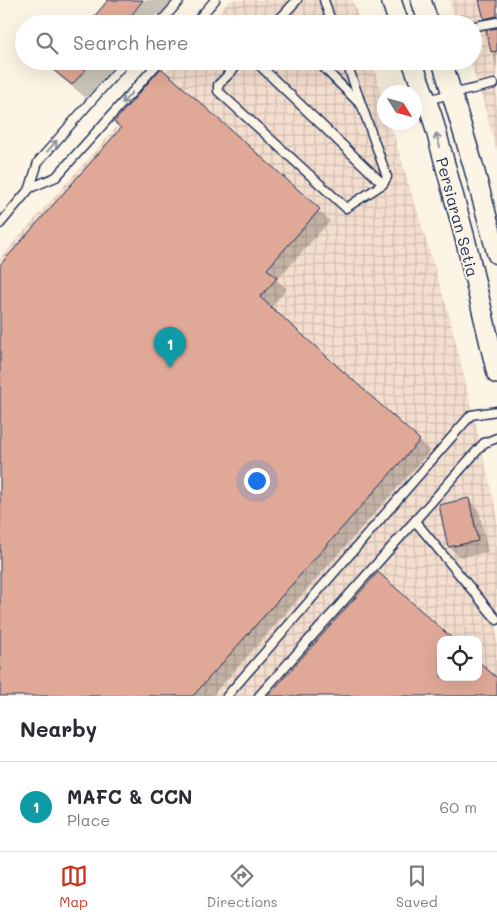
<!DOCTYPE html>
<style>
:root{--surface:#fff;--page:#f7f7f7;--text:#2b2b33;--muted:#7c7c81;--line:#e1e1e2;--accent:#c8321e}
body{margin:0;font-family:Mali,sans-serif;background:var(--page);color:var(--text)}
.controls{position:absolute;right:15px;bottom:15px;display:grid;overflow:hidden;border-radius:10px;box-shadow:0 5px 20px #0002}
.controls button{width:45px;height:45px;display:grid;place-items:center;padding:0;border:0;border-bottom:1px solid var(--line);background:var(--surface);color:var(--text);font:25px sans-serif}
.compass{position:absolute;left:377px;top:85px;width:45px;height:45px;border-radius:50%;background:var(--surface);box-shadow:0 5px 20px #0002;rotate:127deg}
.you{position:absolute;left:256px;top:480px;width:18px;height:18px;margin:-12px;border:4px solid #fff;border-radius:50%;background:#1a73e8;box-shadow:0 0 0 8px #1a73e833}
.badge{display:grid;place-items:center;width:32px;height:32px;border-radius:50%;background:var(--accent);color:#fff;font-size:16px;font-weight:700}
.pin{position:absolute;translate:-50% -41px;filter:drop-shadow(0 1px 2px #0008)}
.pin::after{content:'';position:absolute;top:26px;width:18px;height:15px;background:inherit;clip-path:polygon(0 0,100% 0,50% 100%)}
.list{margin:0;padding:0;list-style:none}
h2{display:flex;justify-content:space-between;align-items:center;height:65px;margin:0;padding:0 20px;font-size:21px}
h2 small{font-size:16px;font-weight:400;color:var(--muted)}
.list li{display:grid;grid-template-columns:32px 1fr auto;gap:15px;align-items:center;box-sizing:border-box;height:90px;padding:0 20px;border-top:1px solid var(--line)}
.list b{display:block;font-size:19px;white-space:nowrap}
.list p{margin:0;font-size:16px;white-space:nowrap;color:var(--muted)}
.list em{font-size:16px;font-style:normal;color:var(--muted)}
.icon{flex:none;width:28px;height:28px;fill:none;stroke:currentColor;stroke-width:2;stroke-linecap:round;stroke-linejoin:round}
.map{position:relative;flex:none;width:497px;height:696px;overflow:hidden}
.search{position:absolute;background:var(--surface);box-shadow:0 5px 20px #0002;left:15px;right:15px;top:15px;height:55px;display:flex;align-items:center;gap:12px;box-sizing:border-box;padding:0 18px;border-radius:28px;color:var(--muted);font-size:19px}
.sheet{height:155px;background:var(--surface)}
nav{display:flex;justify-content:space-around;align-items:center;box-sizing:border-box;height:70px;border-top:1px solid var(--line);background:var(--surface);font-size:14px;color:var(--muted)}
nav a{display:grid;justify-items:center;gap:2px}
nav .on{color:var(--accent)}
.map>svg:first-child{display:block}
</style>
<div class="map">
<svg width="497" height="696" viewBox="0 0 497 696">
<defs>
<pattern id="industrial-grid" width="8" height="8" patternUnits="userSpaceOnUse" patternTransform="scale(1.25)"><rect width="8" height="8" fill="#f4dece"/><path d="M0 4h8M4 0v8" fill="none" stroke="#d1bfb3"/></pattern>
</defs>
<rect width="100%" height="100%" fill="#fcf5e5"/>
<filter id="ink" filterUnits="userSpaceOnUse"><feTurbulence type="fractalNoise" baseFrequency=".02" numOctaves="2"/><feDisplacementMap in="SourceGraphic" scale="10" xChannelSelector="R" yChannelSelector="G"/><feConvolveMatrix kernelMatrix="1 2 1 2 8 2 1 2 1" color-interpolation-filters="sRGB"/></filter>
<g filter="url(#ink)">
<!-- industrial -->
<path fill="url(#industrial-grid)" fill-rule="evenodd" d="M230,0H353L360,24H208Z
M449,0H497V152L483,102L470,61H473V24H457Z
M175,61H372L384,103V122L390,123L450,318L497,513V696H0V258ZM441,640H478V677H441Z"/>
<!-- shadow -->
<path fill="#0003" d="M110,0H173L175,2L163,18L157,14L149,24H90Z
M480,0H497V69L488,31L496,29L485,18Z
M79,17L88,24H74Z
M44,61H118L86,98L57,74Z
M161,70L330,221L277,280L287,289L270,308L430,451L212,696H0V267L122,129Z
M469,499L479,510L488,552L460,557L449,547Z"/>
<!-- building -->
<path fill="#e0a997" stroke="#1b2f5e" d="M108,0H143L125,24H88Z
M479,0H497V16L484,19Z
M497,28V51L491,52L486,30Z
M42,61H93L72,85Z
M161,68L320,209L267,269L277,278L260,297L420,440L193,696H0V265L121,128L114,122Z
M469,498L478,541L448,547L439,505Z
M378,572L454,640H441V677H478V661L497,678V696H268Z"/>
<g fill="none" stroke-linecap="round" stroke-linejoin="round">
<!-- service casing -->
<g stroke="#1b2f5e" stroke-width="11">
<path id="service" d="M324,0L332,24
M159,24L180,0
M194,24L215,0
M275,24L297,0
M475,26L497,22
M219,61L231,72L218,85V91L346,208L383,184L387,177L346,61
M255,61L383,184
M317,61L360,104
M231,72L241,61
M426,100L494,84
M30,188L56,177L160,61
M0,224L30,188L38,162L126,61
M415,521L497,620
M227,696L471,415L497,411
M259,696L484,443L497,438"/>
</g>
<!-- tertiary casing -->
<g stroke="#1b2f5e" stroke-width="22">
<path id="tertiary" d="M391,0L399,24
M421,0L429,24
M412,61L432,116L466,242L497,374
M442,61L473,165L497,254"/>
</g>
<!-- service -->
<use href="#service" stroke="#fcf5e5" stroke-width="8"/>
<!-- tertiary -->
<use href="#tertiary" stroke="#fcf5e5" stroke-width="19"/>
</g>
<!-- one-way arrows -->
<defs><path id="oneway-shaft" d="M-6 0H5M1.5-3L5.5 0L1.5 3" fill="none" stroke-width="1.6" stroke-linecap="round" stroke-linejoin="round" transform="scale(1.25)"/></defs>
<g stroke="#8c92a2">
<use href="#oneway-shaft" transform="translate(127 98) rotate(132)"/>
<use href="#oneway-shaft" transform="translate(438 140) rotate(-105)"/>
<use href="#oneway-shaft" transform="translate(52 146) rotate(-49)"/>
</g>
</g>
<g text-anchor="middle" dominant-baseline="central" stroke-width="4" stroke-linejoin="round" paint-order="stroke">
<!-- street labels -->
<g font-size="16" fill="#1b2f5e" stroke="#fcf5e5">
<text transform="translate(458 217) rotate(75)">Persiaran Setia</text>
</g>
</g>
</svg>
<div class="controls">
<button><svg class="icon" aria-label="locate" viewBox="0 0 24 24"><circle cx="12" cy="12" r="6"/><path d="M12 2v4M12 18v4M2 12h4M18 12h4"/></svg></button>
</div>
<svg class="compass" viewBox="-18 -18 36 36"><path d="M0-13l5 13h-10z" fill="#e53935"/><path d="M0 13l5-13h-10z" fill="#7c7c81"/></svg>
<div class="you"></div>
<div class="pin badge" style="left:170px;top:368px;background:#0f9aa8">1</div>
<div class="search"><svg class="icon" aria-label="search" viewBox="0 0 24 24"><circle cx="10" cy="10" r="6"/><path d="M15 15l6 6"/></svg>Search here</div>
</div>
<section class="sheet">
<h2>Nearby<small></small></h2>
<ul class="list">
<li><span class="badge" style="background:#0f9aa8">1</span><div><b>MAFC &amp; CCN</b><p>Place</p></div><em>60 m</em></li>
</ul>
</section>
<nav>
<a class="on"><svg class="icon" aria-label="map" viewBox="0 0 24 24"><path d="M3 6l6-2 6 2 6-2v14l-6 2-6-2-6 2zM9 4v14M15 6v14"/></svg>Map</a>
<a><svg class="icon" aria-label="directions" viewBox="0 0 24 24"><path d="M12 3l9 9-9 9-9-9zM9 14v-3h6M13 9l2 2-2 2"/></svg>Directions</a>
<a><svg class="icon" aria-label="saved" viewBox="0 0 24 24"><path d="M7 4h10v16l-5-4-5 4z"/></svg>Saved</a>
</nav>
